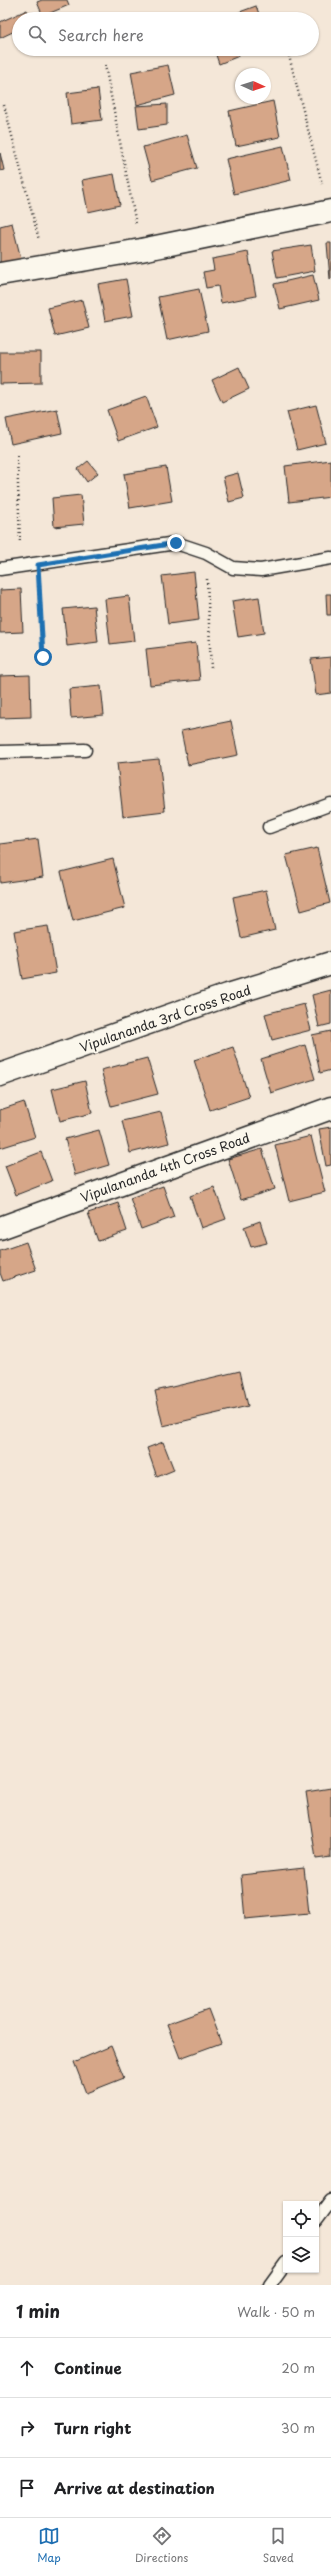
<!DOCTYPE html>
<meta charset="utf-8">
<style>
:root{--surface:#fff;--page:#f6f6f6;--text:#202124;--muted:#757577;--line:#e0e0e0;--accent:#1f6fb2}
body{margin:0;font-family:"Playpen Sans",sans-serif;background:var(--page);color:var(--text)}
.controls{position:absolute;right:12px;bottom:12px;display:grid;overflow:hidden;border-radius:0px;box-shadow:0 1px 3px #0004}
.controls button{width:36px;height:36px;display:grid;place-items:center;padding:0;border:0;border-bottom:1px solid var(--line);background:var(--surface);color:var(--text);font:20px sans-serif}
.compass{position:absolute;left:235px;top:68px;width:36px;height:36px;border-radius:50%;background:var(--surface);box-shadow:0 1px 3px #0004;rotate:93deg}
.stop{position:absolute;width:12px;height:12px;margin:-9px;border:3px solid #1f6fb2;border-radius:50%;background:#fff}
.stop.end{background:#1f6fb2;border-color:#fff;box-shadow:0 1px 4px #0008}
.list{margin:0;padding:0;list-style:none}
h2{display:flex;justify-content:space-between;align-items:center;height:52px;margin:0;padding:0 16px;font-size:17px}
h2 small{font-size:13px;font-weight:400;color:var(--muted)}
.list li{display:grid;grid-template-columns:26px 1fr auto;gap:12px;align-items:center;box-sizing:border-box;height:60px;padding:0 16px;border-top:1px solid var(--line)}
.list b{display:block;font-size:15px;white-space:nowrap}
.list em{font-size:13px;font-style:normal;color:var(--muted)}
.icon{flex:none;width:22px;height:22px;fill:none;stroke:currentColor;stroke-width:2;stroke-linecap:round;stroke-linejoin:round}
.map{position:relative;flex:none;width:331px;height:2285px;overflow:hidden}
.search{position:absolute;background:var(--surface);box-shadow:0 1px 3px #0004;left:12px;right:12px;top:12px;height:44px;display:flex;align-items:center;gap:10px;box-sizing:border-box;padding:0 14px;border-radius:22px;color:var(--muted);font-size:15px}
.sheet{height:232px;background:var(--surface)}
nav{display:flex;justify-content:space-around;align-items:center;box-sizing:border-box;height:56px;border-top:1px solid var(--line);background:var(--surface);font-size:11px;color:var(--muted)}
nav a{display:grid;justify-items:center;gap:2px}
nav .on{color:var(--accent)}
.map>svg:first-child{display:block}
</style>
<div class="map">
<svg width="331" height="2285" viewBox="0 0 331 2285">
<rect width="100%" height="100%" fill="#f4e7d8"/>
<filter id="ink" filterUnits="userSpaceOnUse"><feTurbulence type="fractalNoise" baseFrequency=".025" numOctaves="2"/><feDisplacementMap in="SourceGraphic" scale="8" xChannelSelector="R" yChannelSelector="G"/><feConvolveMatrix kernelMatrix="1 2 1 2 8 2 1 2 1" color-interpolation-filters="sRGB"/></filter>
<g filter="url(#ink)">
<!-- building -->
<path fill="#d6a688" stroke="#2b2b2b" d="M42,0H67L69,5L43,16L37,2Z
M256,6L261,19H240L237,13Z
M27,10L31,19H19V29L0,38V22Z
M214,49H236L239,56L219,64Z
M168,65L175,95L137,105L131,72Z
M98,89L102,120L71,124L67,93Z
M273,101L280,137L236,146L229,111Z
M167,104V125L139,129L136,106Z
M187,135L197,168L152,180L143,147Z
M283,146L291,180L234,194L226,159Z
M0,153L4,170L0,171Z
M114,174L120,205L88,212L82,180Z
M12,223L21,259L0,264V226Z
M327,243H331V279H330Z
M311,245L315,271L277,278L272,251Z
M248,252L256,296L221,303L218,286L206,288L203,272L214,270L212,259Z
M313,275L319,300L280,309L274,284Z
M126,279L133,316L105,321L98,284Z
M199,289L208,331L167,340L158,297Z
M82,300L89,328L55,336L48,308Z
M0,352H41V383L0,384Z
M239,367L249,389L222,402L212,380Z
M146,396L157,427L118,441L107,410Z
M316,405L326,443L297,450L287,412Z
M57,409L62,433L11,444L6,419Z
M331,460V497L289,502L285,466Z
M88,461L98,473L87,482L78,469Z
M166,467L172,501L130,508L124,474Z
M238,473L244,498L229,502L223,477Z
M81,495L84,524L54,527L52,498Z
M194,572L199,620L168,624L162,576Z
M21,589L23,632L0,633V590Z
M326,594H331V615H327Z
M129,596L134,641L110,644L105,599Z
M259,597L264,633L238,637L232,601Z
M94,606L98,642L67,646L63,609Z
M196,643L200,680L150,685L146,649Z
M331,657V693L316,695L311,659Z
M30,675L31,717L0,718V676Z
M101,686L104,715L71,718L69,689Z
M231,721L238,755L188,765L181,731Z
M159,759L165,811L123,816L117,763Z
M38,839L43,877L0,883V844Z
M317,848L330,903L301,911L286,855Z
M113,859L125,908L73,921L61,872Z
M266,890L275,930L241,938L233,897Z
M48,926L56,973L22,979L14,931Z
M331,990V1024L319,1027L312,995Z
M304,1004L311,1030L272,1040L265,1014Z
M331,1031V1070L320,1073L312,1035Z
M305,1045L315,1079L271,1093L261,1059Z
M233,1047L249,1097L210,1110L194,1060Z
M147,1058L158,1094L111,1106L101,1070Z
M85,1081L92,1113L60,1121L52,1089Z
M24,1102L35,1137L0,1148V1110Z
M161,1112L169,1143L130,1153L122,1121Z
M331,1127V1165L326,1166L319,1129Z
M99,1130L109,1165L75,1175L65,1139Z
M311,1136L325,1192L289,1201L275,1145Z
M262,1149L275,1189L241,1200L228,1159Z
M41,1152L52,1181L16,1195L5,1166Z
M163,1186L174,1217L141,1229L130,1198Z
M214,1187L226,1219L201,1228L190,1196Z
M118,1203L127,1231L98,1241L88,1213Z
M260,1221L267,1243L251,1247L244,1227Z
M26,1242L36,1270L3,1281L0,1273V1251Z
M240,1371L248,1406L163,1426L155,1391Z
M163,1442L174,1470L157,1477L147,1448Z
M331,1788V1857L316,1859L306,1792Z
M304,1868L309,1913L245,1919L241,1875Z
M208,2009L221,2043L180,2058L167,2024Z
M111,2046L124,2078L86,2093L74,2062Z"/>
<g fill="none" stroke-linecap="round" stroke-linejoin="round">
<!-- service casing -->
<g stroke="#2b2b2b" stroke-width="15">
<path id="service" d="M0,569L176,543L206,553L233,568L261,570L331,558
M0,752L85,750
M269,827L331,804
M316,2221L331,2201
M270,2285L286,2263"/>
</g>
<!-- minor casing -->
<g stroke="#2b2b2b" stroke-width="25">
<path id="minor" d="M0,274L141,250L331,211
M0,1075L228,995L331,963
M0,1228L331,1108"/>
</g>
<!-- path -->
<path stroke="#2b2b2b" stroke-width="2.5" stroke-dasharray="1 3" stroke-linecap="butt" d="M288,52L322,184
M105,65L136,224
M4,105L39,240
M17,456L20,543
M207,579L211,669
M39,586L43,657"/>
<!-- service -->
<use href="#service" stroke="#fbf7ec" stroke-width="12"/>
<!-- minor -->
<use href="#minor" stroke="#fbf7ec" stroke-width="22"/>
</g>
</g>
<g fill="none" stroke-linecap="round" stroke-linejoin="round" filter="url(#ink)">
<!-- route -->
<path stroke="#1f6fb2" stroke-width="5" d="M43,657L38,565L176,543"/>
</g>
<g text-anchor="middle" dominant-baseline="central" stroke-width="4" stroke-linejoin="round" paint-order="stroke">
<!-- street labels -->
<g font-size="13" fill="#2b2b2b" stroke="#fbf7ec">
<text transform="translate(165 1018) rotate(-19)">Vipulananda 3rd Cross Road</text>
<text transform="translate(165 1167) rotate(-20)">Vipulananda 4th Cross Road</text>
</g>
</g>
</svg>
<div class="controls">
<button><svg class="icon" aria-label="locate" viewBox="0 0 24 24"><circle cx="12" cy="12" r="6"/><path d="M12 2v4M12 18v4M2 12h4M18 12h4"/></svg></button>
<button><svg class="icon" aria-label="layers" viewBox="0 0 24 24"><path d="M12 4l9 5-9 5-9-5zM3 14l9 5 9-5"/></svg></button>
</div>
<svg class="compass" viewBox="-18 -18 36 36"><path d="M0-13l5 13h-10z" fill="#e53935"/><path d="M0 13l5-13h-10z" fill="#757577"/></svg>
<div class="stop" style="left:43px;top:657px"></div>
<div class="stop end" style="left:176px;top:543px"></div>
<div class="search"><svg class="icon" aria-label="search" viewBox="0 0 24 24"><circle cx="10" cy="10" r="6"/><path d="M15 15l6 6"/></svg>Search here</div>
</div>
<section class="sheet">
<h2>1 min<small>Walk · 50 m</small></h2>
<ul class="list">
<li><svg class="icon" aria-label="ahead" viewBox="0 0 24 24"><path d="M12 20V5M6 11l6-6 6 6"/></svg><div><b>Continue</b></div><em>20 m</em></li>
<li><svg class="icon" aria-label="right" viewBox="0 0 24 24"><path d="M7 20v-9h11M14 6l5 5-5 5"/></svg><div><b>Turn right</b></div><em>30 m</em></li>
<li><svg class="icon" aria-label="arrive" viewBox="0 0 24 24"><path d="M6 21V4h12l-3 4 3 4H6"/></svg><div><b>Arrive at destination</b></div></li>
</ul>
</section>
<nav>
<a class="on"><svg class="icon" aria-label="map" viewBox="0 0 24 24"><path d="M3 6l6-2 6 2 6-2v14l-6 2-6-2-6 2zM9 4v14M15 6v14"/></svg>Map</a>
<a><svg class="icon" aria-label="directions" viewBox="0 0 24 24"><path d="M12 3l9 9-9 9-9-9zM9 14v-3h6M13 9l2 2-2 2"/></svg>Directions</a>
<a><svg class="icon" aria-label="saved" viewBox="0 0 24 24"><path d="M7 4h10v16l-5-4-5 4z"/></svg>Saved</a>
</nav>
